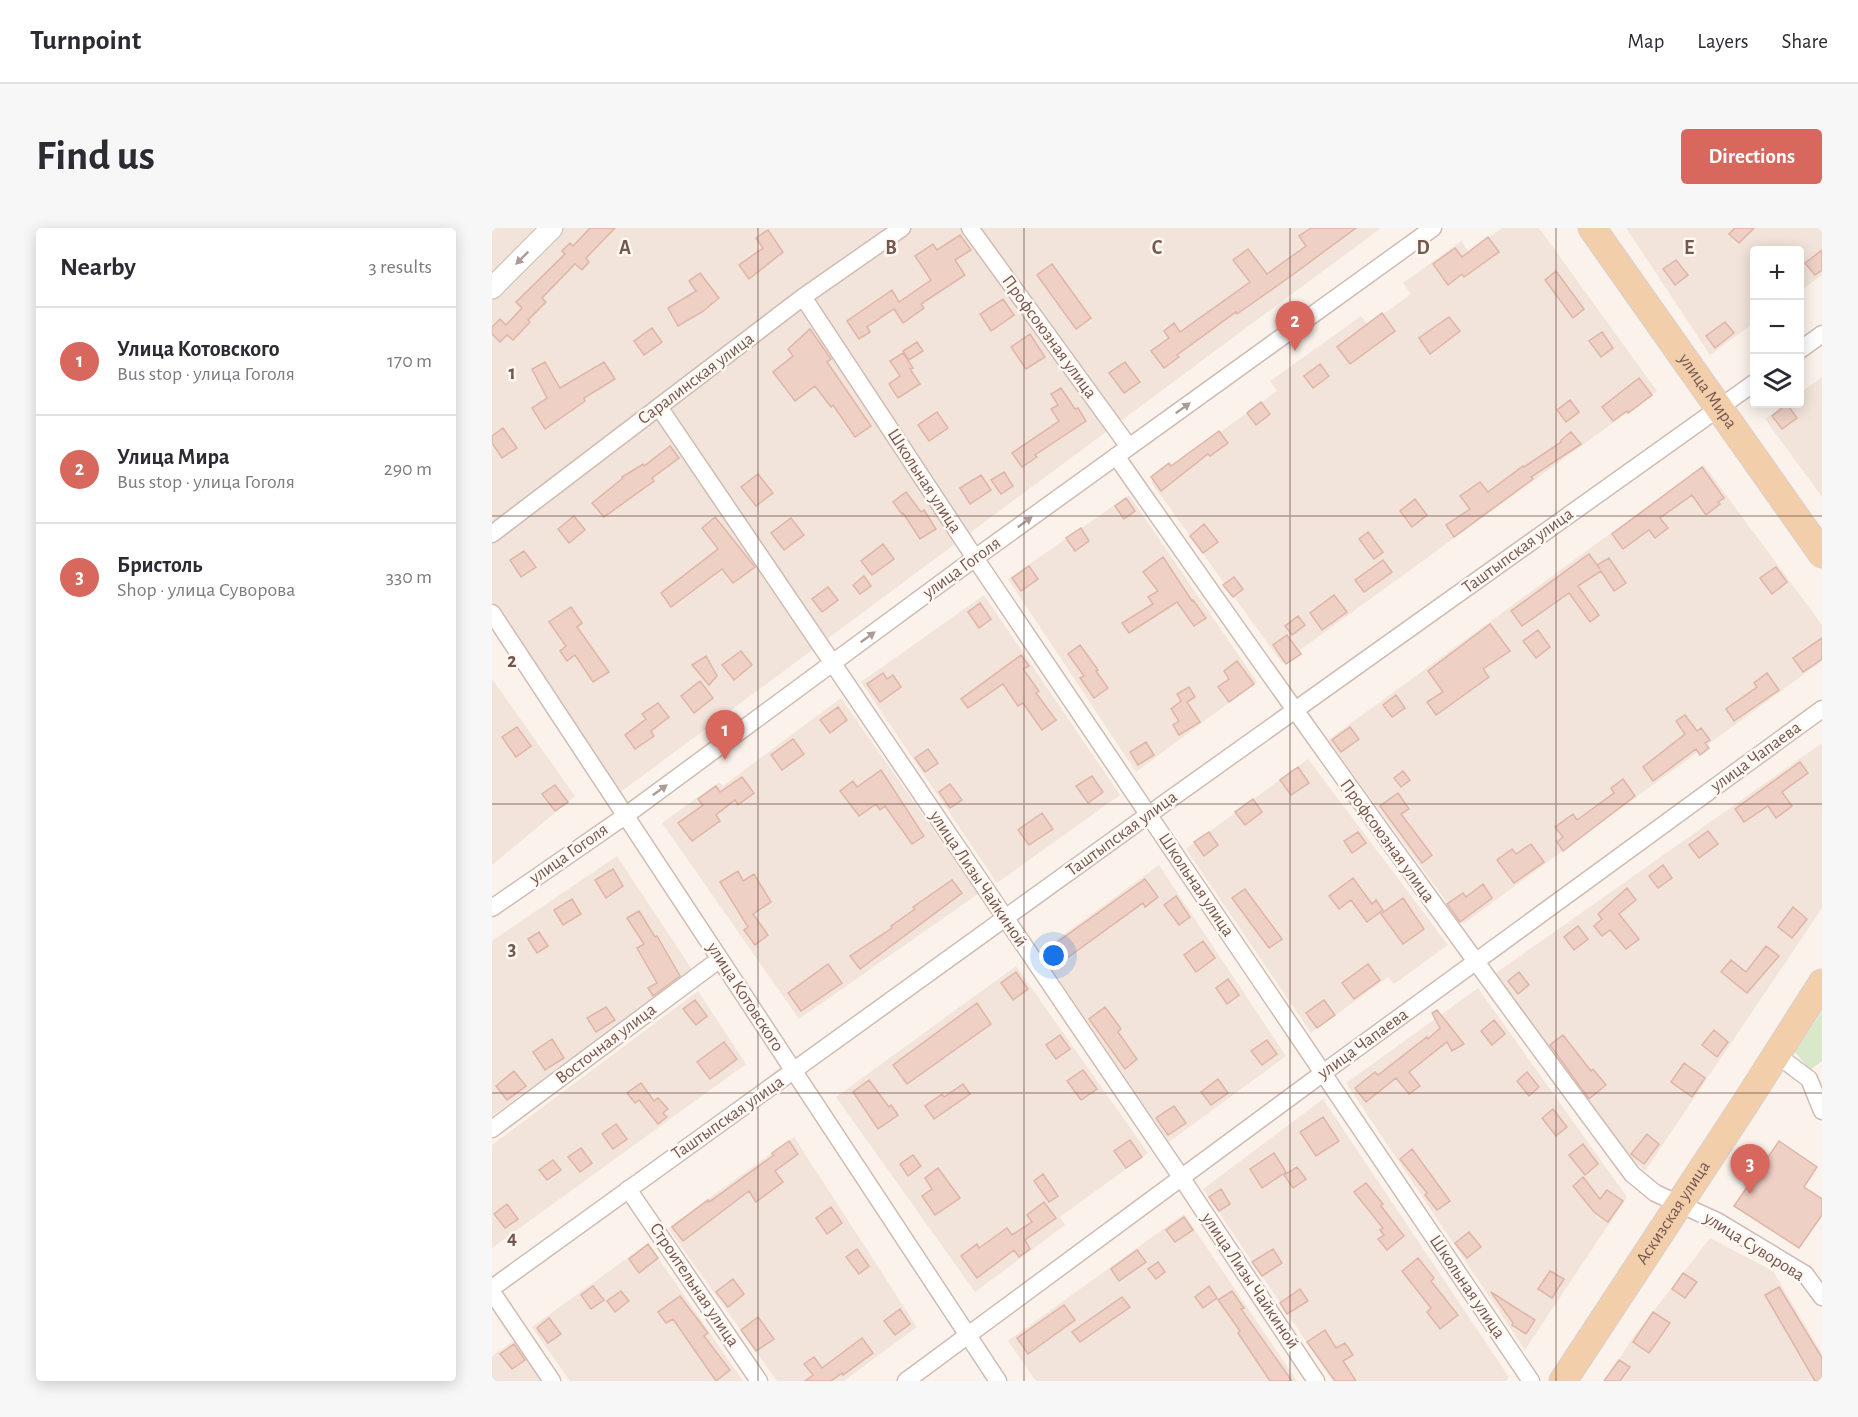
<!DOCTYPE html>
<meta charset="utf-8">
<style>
:root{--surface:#fff;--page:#f7f7f7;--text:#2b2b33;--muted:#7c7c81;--line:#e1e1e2;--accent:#d8675d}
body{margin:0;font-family:"Alegreya Sans",sans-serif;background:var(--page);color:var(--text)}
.controls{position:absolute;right:18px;top:18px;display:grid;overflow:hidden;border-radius:6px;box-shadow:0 3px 15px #0003}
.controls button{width:54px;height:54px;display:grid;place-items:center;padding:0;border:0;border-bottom:2px solid var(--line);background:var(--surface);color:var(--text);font:30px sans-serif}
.you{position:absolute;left:562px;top:728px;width:21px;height:21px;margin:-15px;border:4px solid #fff;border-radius:50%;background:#1a73e8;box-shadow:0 0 0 9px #1a73e833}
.badge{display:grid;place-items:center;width:39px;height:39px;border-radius:50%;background:var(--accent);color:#fff;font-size:20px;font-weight:700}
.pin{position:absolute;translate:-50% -50px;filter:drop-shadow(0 2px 3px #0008)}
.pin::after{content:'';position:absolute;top:32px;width:21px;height:18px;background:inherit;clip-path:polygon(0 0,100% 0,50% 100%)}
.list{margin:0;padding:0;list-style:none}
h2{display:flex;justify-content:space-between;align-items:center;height:78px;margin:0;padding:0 24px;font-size:26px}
h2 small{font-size:20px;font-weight:400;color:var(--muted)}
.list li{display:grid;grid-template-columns:39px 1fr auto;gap:18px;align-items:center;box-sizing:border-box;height:108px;padding:0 24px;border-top:2px solid var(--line)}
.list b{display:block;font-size:22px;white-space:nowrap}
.list p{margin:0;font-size:20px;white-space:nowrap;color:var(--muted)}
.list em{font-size:20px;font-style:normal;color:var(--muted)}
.icon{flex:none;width:33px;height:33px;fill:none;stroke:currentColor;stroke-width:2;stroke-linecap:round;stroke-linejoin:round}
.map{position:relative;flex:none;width:1330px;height:1153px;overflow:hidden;border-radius:6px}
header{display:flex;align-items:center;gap:36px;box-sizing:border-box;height:84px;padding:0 30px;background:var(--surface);border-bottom:2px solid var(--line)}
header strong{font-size:28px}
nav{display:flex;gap:33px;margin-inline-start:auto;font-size:21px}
.intro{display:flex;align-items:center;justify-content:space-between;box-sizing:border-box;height:144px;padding:0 36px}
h1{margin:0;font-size:42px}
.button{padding:15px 27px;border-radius:6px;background:var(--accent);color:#fff;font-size:21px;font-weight:700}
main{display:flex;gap:36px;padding:0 36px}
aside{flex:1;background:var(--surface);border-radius:6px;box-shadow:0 3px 15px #0003}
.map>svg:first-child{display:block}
</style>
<header>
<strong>Turnpoint</strong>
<nav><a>Map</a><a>Layers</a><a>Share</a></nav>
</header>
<div class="intro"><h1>Find us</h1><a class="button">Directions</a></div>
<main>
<aside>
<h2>Nearby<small>3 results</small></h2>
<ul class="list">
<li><span class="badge">1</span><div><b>Улица Котовского</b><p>Bus stop · улица Гоголя</p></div><em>170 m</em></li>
<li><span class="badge">2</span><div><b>Улица Мира</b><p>Bus stop · улица Гоголя</p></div><em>290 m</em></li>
<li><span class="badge">3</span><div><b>Бристоль</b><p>Shop · улица Суворова</p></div><em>330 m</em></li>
</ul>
</aside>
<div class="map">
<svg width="1330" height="1153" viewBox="0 0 1330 1153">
<rect width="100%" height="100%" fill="#fbf3eb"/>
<!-- residential -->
<path fill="#f2e4da" d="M0,0H889L126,566L0,374Z
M1010,0H1047L1165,163L790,435L659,254L785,163L778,153L869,88L876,97L919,66L911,55L969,13L977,24Z
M1134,0H1330V47L1308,63V22H1262V95L1218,127Z
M1330,149V269L1273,191L1293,176H1308V165Z
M1212,237L1330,397V433L971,696L836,512Z
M637,267L765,454L644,544L516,351Z
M492,367L628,567L505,655L369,454Z
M0,451L83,568L0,637Z
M349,470L486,666L307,791L170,595L227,554L231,558Z
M1330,515V680L1153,943L1129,922L1004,745Z
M816,531L956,717L902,756L896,749L819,805L694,621Z
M125,628L201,743L0,888V713Z
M667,637L794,828L677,914L548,724Z
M524,738L656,925L568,989L573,997L483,1064L344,869Z
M986,760L1135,969L1033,1122L854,855Z
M206,763L254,836L0,1020V917Z
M831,871L1017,1149L1014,1153H841L711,961Z
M302,909L425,1099L352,1153H285L176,1000Z
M692,986L805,1153H544L516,1113Z
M1218,1010L1281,1043L1330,1126V1153H1113L1140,1111Z
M156,1015L251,1153H78L40,1099Z
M23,1112L52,1153H0V1128Z"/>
<!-- green -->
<path fill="#dae8ca" d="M1330,783V833L1318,842L1303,824Z"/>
<!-- building -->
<path fill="#eed0c5" stroke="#dfb5a7" stroke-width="1.5" d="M98,0H123L94,30L97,34L90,42L83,36L50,70L54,74L36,92L38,94L21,112L15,107L8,114L0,106V99L8,91L14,97L30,80L24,74L73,26L70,23L78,15L81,18Z
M819,0H864L799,48L745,86L744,84L685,127L687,129L672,140L659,123L677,110L672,103L682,95L688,104L758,54L741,32L756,21L775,46L814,18L807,8Z
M1243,0H1262L1247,15L1237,6Z
M276,2L291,24L257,51L247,37L271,20L264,10Z
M468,7L479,22L463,32L473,47L429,76L432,80L411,95L402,81L375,99L378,104L367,111L355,93L400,62L407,74L439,52L423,28L441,16L445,22Z
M996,9L1007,24L972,49L970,46L956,57L941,36L963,20L970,29Z
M1330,22V42L1323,47L1313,35Z
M1184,32L1196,47L1183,57L1171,41Z
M560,36L599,90L584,101L545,47Z
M1064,43L1092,81L1081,90L1053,52Z
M208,45L227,70L210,84L186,98L176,80L204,63L197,53Z
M511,71L522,87L499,103L488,86Z
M890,85L903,103L858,136L845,119Z
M957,89L968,103L938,126L927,110Z
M1233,94L1242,105L1223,120L1214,108Z
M160,100L170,114L152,127L142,113Z
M318,101L339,131L335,134L379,198L363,209L341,177L339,179L323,158L303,173L281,144L301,128L296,121Z
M1110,104L1121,120L1109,129L1097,113Z
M538,106L553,129L534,141L519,119Z
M425,114L431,123L417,132L411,123Z
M411,125L421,140L418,141L428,156L406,170L397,156L408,148L398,133Z
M53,134L68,160L112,134L123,151L92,170L93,173L53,201L40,180L55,170L40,141Z
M633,134L648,154L632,165L617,145Z
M828,136L837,148L821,160L812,148Z
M1147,150L1160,167L1136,185L1135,183L1121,193L1110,179Z
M569,160L583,181L586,180L594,193L543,227L545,229L530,239L520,225L567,193L559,181L566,177L559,166Z
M1078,172L1087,184L1074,194L1065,182Z
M769,174L778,186L764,197L755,185Z
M1295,176L1305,190L1290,201L1280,188Z
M445,184L456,200L437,213L426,197Z
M11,200L25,220L10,230L0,215V208Z
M727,203L736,215L718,228L716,226L669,263L659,249L677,235L679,238Z
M1079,204L1089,216L1039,249L1041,251L962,309L954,297L978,281L968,268L988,254L996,264L1031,238L1032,239L1069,214V212Z
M178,218L187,230L160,250L162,253L112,289L100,275L131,250L130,249L151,236L152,238Z
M1210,239L1232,270L1226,274L1228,276L1214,287L1200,267L1168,290L1176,300L1163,310L1157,302L1131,321L1120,306Z
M512,244L521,258L509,266L499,252Z
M266,246L281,265L264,278L249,259Z
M489,247L499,262L478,276L468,260Z
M414,264L429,284L432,282L444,301L428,311L411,285L410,286L401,274Z
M634,270L643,283L632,291L623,278Z
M923,271L935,287L920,299L908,283Z
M82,288L93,302L77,315L66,301Z
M223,289L263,339L241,355L230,341L179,379L169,365L226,321L210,300Z
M299,290L312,307L292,322L279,305Z
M712,296L726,314L711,325L698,308Z
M589,300L597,313L583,323L574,310Z
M876,304L891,324L882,331L867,311Z
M391,316L402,331L380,347L369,333Z
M32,323L44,339L29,349L18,332Z
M1097,326L1108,341L1105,337L1117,330L1134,355L1122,363L1109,343L1086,358L1107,387L1098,394L1077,365L1030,398L1019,383Z
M671,329L700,373L701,372L714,390L702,398L685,374L637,405L630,395L661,376L656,369L666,363L651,344Z
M891,332L900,344L872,364L863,352Z
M537,338L546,351L529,363L520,350Z
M1284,339L1295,354L1280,366L1268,350Z
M372,348L379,358L368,366L361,357Z
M742,349L751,361L741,369L731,357Z
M336,359L346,372L330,384L320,371Z
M842,367L855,384L830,402L818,385Z
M488,375L499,391L487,400L476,384Z
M79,379L90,395L85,399L117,444L101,454L83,427L75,433L68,423L74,418L57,394Z
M806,388L813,397L800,407L793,398Z
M998,396L1018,423L991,441L997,449L944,487L935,474L951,464L936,443Z
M1046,402L1058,419L1044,430L1031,413Z
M795,407L809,426L794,436L781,417Z
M1330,410V431L1311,444L1301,430Z
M588,417L606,442L604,443L616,460L602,470L588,450L592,448L576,426Z
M249,423L260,437L242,452L230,437Z
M529,427L537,438L531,441L547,463L544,465L564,492L550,502L531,475L526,478L511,456L476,480L469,471Z
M214,428L225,448L217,457L200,437Z
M745,433L762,456L737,474L726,459L737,451L732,443Z
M391,445L395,451L401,447L409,459L388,474L375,456Z
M1275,445L1287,462L1242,493L1234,481L1265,459L1262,455Z
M208,453L221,470L202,485L189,468Z
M697,459L703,469L695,474L708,494L687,507L681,497L687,493L679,481L689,473L685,466Z
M904,467L913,480L900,489L891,477Z
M166,475L177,489L159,503L162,508L143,521L133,507L154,491L150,486Z
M346,479L355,492L338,505L328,492Z
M1193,487L1205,503L1209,500L1218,512L1213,515L1217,520L1208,527L1204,521L1161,553L1151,539L1193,506L1184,493Z
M25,499L39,518L24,529L10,509Z
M858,499L867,511L849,524L840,512Z
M301,511L312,526L290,542L279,527Z
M654,514L662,527L646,537L638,524Z
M436,521L446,535L433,544L423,530Z
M1308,534L1316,545L1290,564L1300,578L1284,590L1276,578L1252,594L1243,581Z
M806,539L817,555L799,567L788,552Z
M389,542L432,608L420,616L393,578L388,582L384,576L367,588L348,563L361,553L365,559Z
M911,543L918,552L909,559L902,550Z
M600,548L611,564L596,575L584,558Z
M250,549L262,565L246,577L243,572L224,587L228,593L200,613L186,595L211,577L206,571L224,558L228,564Z
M1131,551L1143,568L1071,623L1065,614L1071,609L1063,599L1081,586L1085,592L1122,565L1119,560Z
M458,556L470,572L458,580L447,564Z
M63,557L76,574L63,583L50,566Z
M906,565L917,581L909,586L940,627L930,635L888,578Z
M761,571L770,584L753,597L743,584Z
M550,585L561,601L537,617L526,602Z
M1216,603L1226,616L1207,630L1197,617Z
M717,604L726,617L712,628L702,614Z
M866,604L874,615L860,625L852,613Z
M1039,616L1052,634L1022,655L1005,632L1020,621L1024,626Z
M1171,637L1180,650L1166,660L1157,648Z
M121,641L131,658L114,670L103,652Z
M246,643L251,653L262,646L279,674L261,686L276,707L263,717L252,702L256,699L228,654Z
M861,650L880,676L884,672L891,682L875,694L859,672L847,681L837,668Z
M653,651L666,669L653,679L651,675L564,738L553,723Z
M460,652L470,665L368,741L358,728L400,700L399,698L423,681L421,679Z
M991,656L1000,670L968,694L955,676L971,665L974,669Z
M1135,660L1144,672L1127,686L1147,711L1134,721L1118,702L1110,708L1102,698L1110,691L1106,686Z
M753,661L790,711L777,720L740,670Z
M684,668L698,689L687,697L672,677Z
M911,670L932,701L911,716L889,686Z
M80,671L89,686L71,697L62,682Z
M1301,679L1315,691L1300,710L1286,699Z
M147,683L163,709L165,708L188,748L161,768L156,760L165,755L145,720L152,716L135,690Z
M1086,698L1096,711L1082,722L1072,709Z
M47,704L56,718L45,725L36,711Z
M711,713L723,730L704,744L692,727Z
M1274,718L1287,728L1255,765L1229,744L1239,732L1254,744Z
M336,736L350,755L309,783L296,765Z
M876,736L888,752L862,771L850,755Z
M524,744L536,761L521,772L509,755Z
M1027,744L1037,757L1026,766L1016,753Z
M736,751L747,767L735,776L724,760Z
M203,772L215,788L204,797L191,781Z
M832,772L843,787L825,800L814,785Z
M485,775L499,796L415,856L401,837Z
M114,779L123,792L104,804L95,790Z
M613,779L629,801L626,804L645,831L633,841L597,791Z
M945,782L972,816L960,823L955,814L917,844L928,858L917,866L904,850L874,874L863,860L883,844L886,847L935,809L936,811L948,800L940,785Z
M1002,792L1013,806L1000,817L989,803Z
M1222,802L1236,814L1225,829L1210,817Z
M568,807L578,821L564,831L554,817Z
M1071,807L1099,843L1101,841L1114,857L1097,871L1058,817Z
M60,811L72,830L53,842L41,824Z
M775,812L785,826L770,837L759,823Z
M232,814L245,831L218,851L205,834Z
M1192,835L1213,850L1200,869L1179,854Z
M591,842L605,861L589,872L575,853Z
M22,843L34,858L15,872L4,858Z
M1035,844L1047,859L1037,868L1025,853Z
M726,851L736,865L719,877L709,864Z
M377,852L397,879L399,877L406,887L386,901L361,864Z
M149,855L162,873L166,870L176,881L171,885L175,889L166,896L147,872L143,875L135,865Z
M471,856L478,866L442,891L433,878L450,866L452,869Z
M682,878L694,895L676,907L664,890Z
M1061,881L1075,899L1064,908L1050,890Z
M831,889L847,913L824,928L808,904Z
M124,896L135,911L121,921L110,906Z
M1155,906L1167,916L1152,936L1139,926Z
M638,912L650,929L634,940L622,923Z
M297,913L306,926L283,943L291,954L264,974L257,963L191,1013L180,999L216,972L217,974L282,927L280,925Z
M1287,913L1325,939L1312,959L1330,971V987L1307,1020L1242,978Z
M1091,916L1106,936L1093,947L1077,927Z
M89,920L100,935L88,944L76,929Z
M920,921L958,973L945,982L933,967L935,965L908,931Z
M782,925L794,944L770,960L758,941Z
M421,927L429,938L416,948L408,936Z
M61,932L69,942L55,952L47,942Z
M805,939L814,951L801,960L792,947Z
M446,940L468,970L443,987L430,968L440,961L433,950Z
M551,946L566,968L557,974L542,953Z
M1091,949L1108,971L1115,962L1131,973L1116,994L1102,984L1081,958Z
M874,955L891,976L889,978L912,1008L895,1022L886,1011L892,1007L888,1002L891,1000L862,964Z
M729,961L738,976L727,983L717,969Z
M552,974L564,990L533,1012L538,1021L527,1029L522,1022L485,1050L469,1028L485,1016L487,1020L515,1000L520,1007L540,994L535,987Z
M15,976L26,991L13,1000L2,986Z
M339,979L350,995L335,1006L324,990Z
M692,989L701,1002L683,1014L674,1002Z
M977,1004L989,1019L975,1030L963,1015Z
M156,1016L166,1030L147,1045L137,1031Z
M365,1021L377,1038L367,1046L354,1029Z
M781,1021L790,1035L770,1048L760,1034Z
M645,1022L654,1034L627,1053L619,1041Z
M926,1030L942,1050L939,1053L966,1087L948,1101L935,1084L939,1080L910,1043Z
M666,1034L673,1044L664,1051L656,1041Z
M1058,1043L1072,1051L1060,1070L1046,1061Z
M1191,1045L1205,1054L1193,1070L1180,1061Z
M241,1051L252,1066L236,1079L224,1064Z
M101,1058L112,1072L99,1081L89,1067Z
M717,1058L725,1070L711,1080L703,1069Z
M1287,1059L1330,1130V1153H1323L1273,1067Z
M808,1061L816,1073L795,1086L788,1075Z
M129,1063L137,1073L123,1084L115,1073Z
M740,1063L752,1080L749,1081L800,1153H778L746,1105L748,1103L726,1072Z
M999,1064L1043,1092L1034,1106L1020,1097L1021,1095Z
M188,1068L216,1105L212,1108L238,1142L224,1153L181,1091L174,1095L166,1084Z
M630,1069L638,1079L588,1114L580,1104Z
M572,1077L583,1092L536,1126L525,1110Z
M408,1081L418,1096L403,1107L392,1093Z
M1161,1084L1178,1095L1157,1125L1141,1114Z
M266,1089L282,1111L264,1123L249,1102Z
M57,1090L69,1106L56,1115L45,1100Z
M833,1102L844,1120L853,1115L861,1127L851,1133L864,1153H843L815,1114Z
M370,1110L381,1125L351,1147L350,1145L339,1153H313L321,1147L312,1136L322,1129L330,1140Z
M22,1116L33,1132L20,1141L8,1126Z
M1127,1132L1138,1139L1128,1153H1112Z"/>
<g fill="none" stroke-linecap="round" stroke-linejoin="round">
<!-- minor casing -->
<g stroke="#cfbcb4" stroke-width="19">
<path id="minor" d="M478,0L637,219
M311,69L483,330L1039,1153
M1308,122L1330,106
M167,179L689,949L824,1153
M624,228C793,470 964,709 1140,946L1163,965L1225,993L1313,1046L1330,1069
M0,306L311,69L410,0
M0,385L506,1153
M0,680L133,588L483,330L941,0
M1285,827L1317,851L1330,883
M0,901L228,731
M136,961L267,1153
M0,1060L656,587L1262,155
M0,1064L60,1153
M414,1153L831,845L1330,481"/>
</g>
<!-- tertiary casing -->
<g stroke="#cfbcb4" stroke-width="23">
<path id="tertiary" d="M0,60L60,0"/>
</g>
<!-- primary casing -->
<g stroke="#d8d0ce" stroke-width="29">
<g id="primary">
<path id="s1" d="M1100,0L1330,326"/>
<path id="s2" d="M1071,1153L1253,876L1330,755"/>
</g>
</g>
<!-- minor -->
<use href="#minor" stroke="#fff" stroke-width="16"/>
<!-- tertiary -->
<use href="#tertiary" stroke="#fff" stroke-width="21"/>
<!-- primary -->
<use href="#primary" stroke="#f3ceab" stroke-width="27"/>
</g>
<!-- one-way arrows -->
<defs><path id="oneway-solid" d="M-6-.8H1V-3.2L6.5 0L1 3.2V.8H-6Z" transform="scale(1.5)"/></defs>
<g fill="#ac9b96">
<use href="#oneway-solid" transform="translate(30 30) rotate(135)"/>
<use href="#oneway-solid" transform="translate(691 180) rotate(-36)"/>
<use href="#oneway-solid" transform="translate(533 294) rotate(-36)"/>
<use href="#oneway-solid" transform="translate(376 409) rotate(-36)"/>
<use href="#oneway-solid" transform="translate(168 562) rotate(-36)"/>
</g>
<!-- grid -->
<path fill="none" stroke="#745850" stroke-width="1.5" stroke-opacity="0.55" d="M266,0V1153M532,0V1153M798,0V1153M1064,0V1153M0,288H1330M0,576H1330M0,865H1330"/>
<g text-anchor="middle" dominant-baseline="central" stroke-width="5" stroke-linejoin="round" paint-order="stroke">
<!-- street labels -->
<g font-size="18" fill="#745850" stroke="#fef7f2">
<text transform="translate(557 109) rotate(54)">Профсоюзная улица</text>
<text transform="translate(204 151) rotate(-37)">Саралинская улица</text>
<text stroke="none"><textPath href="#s1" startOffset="200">улица Мира</textPath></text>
<text transform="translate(432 253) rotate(57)">Школьная улица</text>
<text transform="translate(1026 323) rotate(-36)">Таштыпская улица</text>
<text transform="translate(470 340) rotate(-36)">улица Гоголя</text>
<text transform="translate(1264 529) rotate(-36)">улица Чапаева</text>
<text transform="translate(630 606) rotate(-36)">Таштыпская улица</text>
<text transform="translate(895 613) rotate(54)">Профсоюзная улица</text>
<text transform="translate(77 626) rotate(-35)">улица Гоголя</text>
<text transform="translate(486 651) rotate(56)">улица Лизы Чайкиной</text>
<text transform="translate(704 657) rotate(56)">Школьная улица</text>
<text transform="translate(253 769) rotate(57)">улица Котовского</text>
<text transform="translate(114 816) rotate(-37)">Восточная улица</text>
<text transform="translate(871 816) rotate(-36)">улица Чапаева</text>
<text transform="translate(236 890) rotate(-35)">Таштыпская улица</text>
<text stroke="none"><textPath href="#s2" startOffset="201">Аскизская улица</textPath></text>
<text transform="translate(1262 1019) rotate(32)">улица Суворова</text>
<text transform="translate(758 1053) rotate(56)">улица Лизы Чайкиной</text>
<text transform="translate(202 1057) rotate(56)">Строительная улица</text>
<text transform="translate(975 1059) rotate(56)">Школьная улица</text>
</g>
</g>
<g font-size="20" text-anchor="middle" font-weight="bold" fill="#745850" stroke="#fef7f2" stroke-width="5" stroke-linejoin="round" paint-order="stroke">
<text x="133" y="26">A</text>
<text x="399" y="26">B</text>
<text x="665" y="26">C</text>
<text x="931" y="26">D</text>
<text x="1197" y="26">E</text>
<text x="20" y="151">1</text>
<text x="20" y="439">2</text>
<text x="20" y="727">3</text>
<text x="20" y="1016">4</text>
</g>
</svg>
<div class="controls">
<button>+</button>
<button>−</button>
<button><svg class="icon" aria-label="layers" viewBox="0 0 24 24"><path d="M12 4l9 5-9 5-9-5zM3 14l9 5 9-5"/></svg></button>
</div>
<div class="you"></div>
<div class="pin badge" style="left:233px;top:532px">1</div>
<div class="pin badge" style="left:803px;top:123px">2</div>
<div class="pin badge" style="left:1258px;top:966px">3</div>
</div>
</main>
